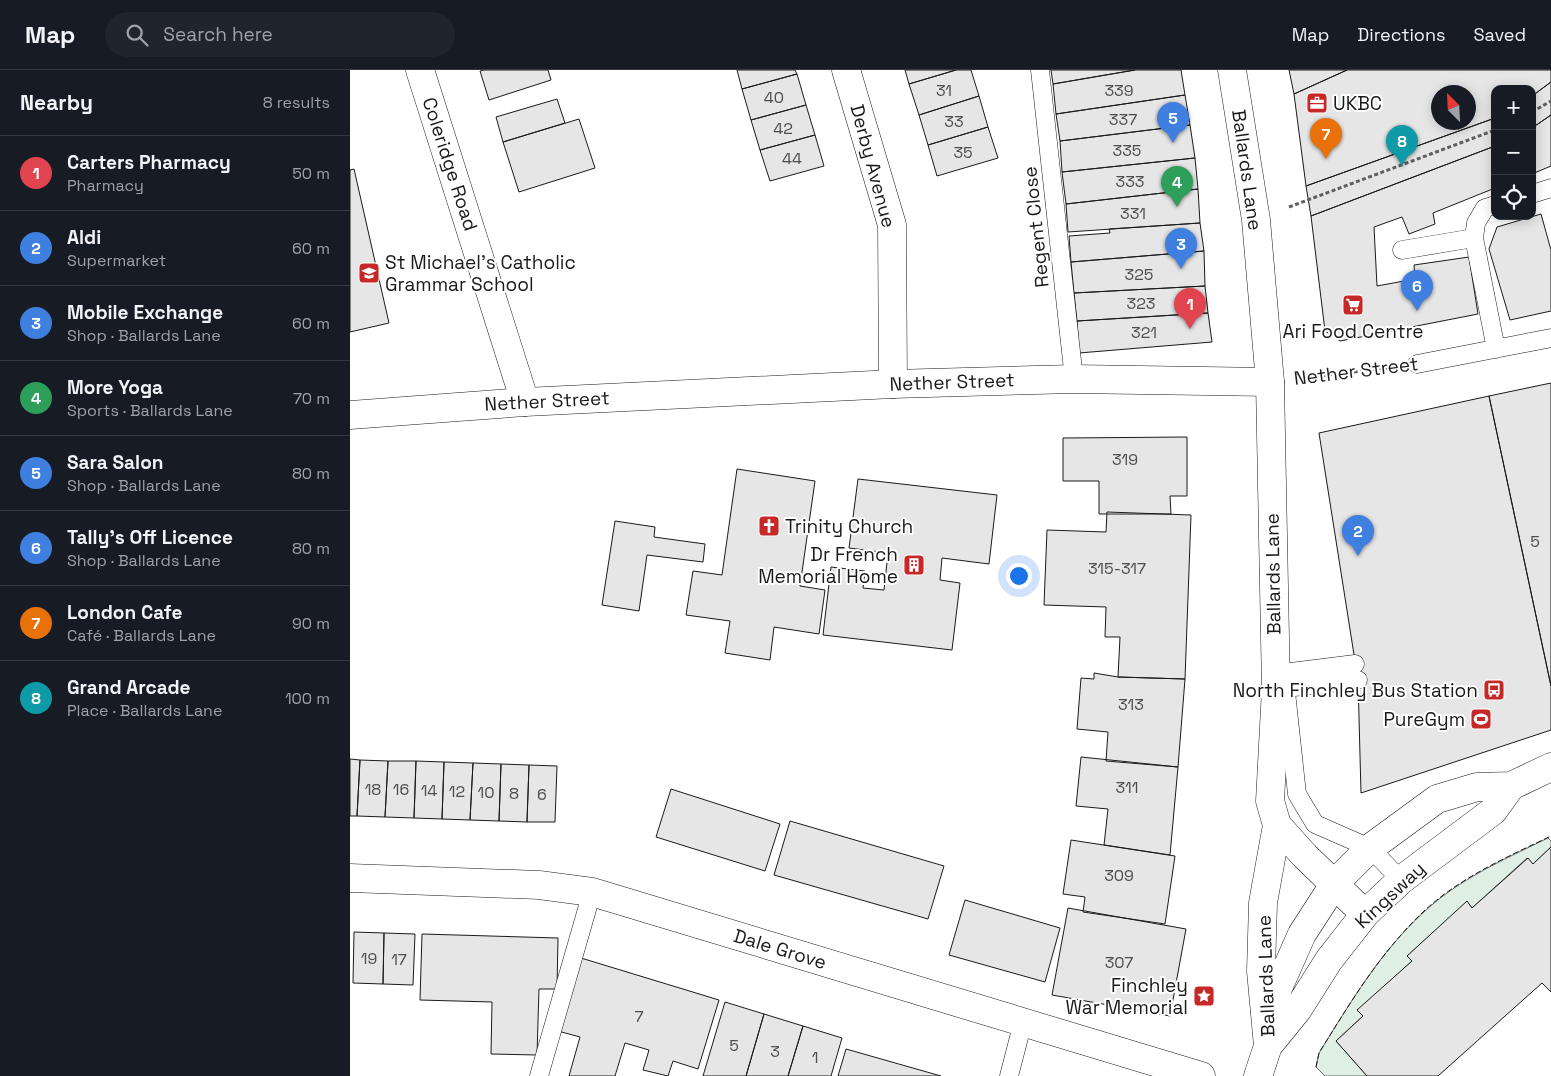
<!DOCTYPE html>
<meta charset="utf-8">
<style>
:root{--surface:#171b24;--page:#20242c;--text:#f1f3f6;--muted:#9ea1a6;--line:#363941;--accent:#c62828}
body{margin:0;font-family:"Space Grotesk",sans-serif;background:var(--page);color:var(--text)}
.controls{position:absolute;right:15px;top:15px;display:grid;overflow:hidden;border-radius:10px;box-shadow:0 2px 12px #0003}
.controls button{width:45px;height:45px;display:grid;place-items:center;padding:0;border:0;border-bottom:1px solid var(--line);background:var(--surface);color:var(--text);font:25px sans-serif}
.compass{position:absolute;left:1081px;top:15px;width:45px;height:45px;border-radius:50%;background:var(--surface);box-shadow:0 2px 12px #0003;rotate:336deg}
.you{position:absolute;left:668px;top:505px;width:18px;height:18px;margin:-12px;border:4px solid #fff;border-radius:50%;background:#1a73e8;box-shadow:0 0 0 8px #1a73e833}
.badge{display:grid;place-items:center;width:32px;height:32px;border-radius:50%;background:var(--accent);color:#fff;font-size:16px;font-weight:700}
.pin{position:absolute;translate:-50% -41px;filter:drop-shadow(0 1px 2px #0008)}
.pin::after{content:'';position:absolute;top:26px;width:18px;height:15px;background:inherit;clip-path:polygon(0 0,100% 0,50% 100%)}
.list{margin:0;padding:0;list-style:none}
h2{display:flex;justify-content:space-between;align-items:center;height:65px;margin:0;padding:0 20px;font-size:21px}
h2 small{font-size:16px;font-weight:400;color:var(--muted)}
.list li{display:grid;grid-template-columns:32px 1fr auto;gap:15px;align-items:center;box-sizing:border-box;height:75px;padding:0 20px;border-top:1px solid var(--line)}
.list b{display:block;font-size:19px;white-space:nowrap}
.list p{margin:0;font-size:16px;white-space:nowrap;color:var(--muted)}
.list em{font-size:16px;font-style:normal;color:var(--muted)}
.icon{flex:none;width:28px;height:28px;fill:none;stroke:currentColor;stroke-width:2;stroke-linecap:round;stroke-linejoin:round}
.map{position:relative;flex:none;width:1201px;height:1006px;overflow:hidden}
header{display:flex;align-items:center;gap:30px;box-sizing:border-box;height:70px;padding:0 25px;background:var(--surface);border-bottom:1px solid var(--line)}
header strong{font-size:24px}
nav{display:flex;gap:28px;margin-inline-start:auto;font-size:18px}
.search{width:350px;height:45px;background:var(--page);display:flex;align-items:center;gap:12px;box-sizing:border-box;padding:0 18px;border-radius:28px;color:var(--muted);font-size:19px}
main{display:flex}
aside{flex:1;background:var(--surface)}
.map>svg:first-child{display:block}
</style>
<header>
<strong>Map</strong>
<div class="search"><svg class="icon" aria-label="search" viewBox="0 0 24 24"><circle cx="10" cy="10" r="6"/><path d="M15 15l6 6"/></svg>Search here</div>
<nav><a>Map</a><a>Directions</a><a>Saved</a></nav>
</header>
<main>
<aside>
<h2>Nearby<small>8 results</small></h2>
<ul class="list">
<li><span class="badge" style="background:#e0444e">1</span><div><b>Carters Pharmacy</b><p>Pharmacy</p></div><em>50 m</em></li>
<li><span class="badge" style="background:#3f7fe0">2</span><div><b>Aldi</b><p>Supermarket</p></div><em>60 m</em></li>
<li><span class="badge" style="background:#3f7fe0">3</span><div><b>Mobile Exchange</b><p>Shop · Ballards Lane</p></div><em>60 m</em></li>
<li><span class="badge" style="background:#2e9e5b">4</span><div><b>More Yoga</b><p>Sports · Ballards Lane</p></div><em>70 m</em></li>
<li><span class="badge" style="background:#3f7fe0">5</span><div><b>Sara Salon</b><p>Shop · Ballards Lane</p></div><em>80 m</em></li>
<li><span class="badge" style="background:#3f7fe0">6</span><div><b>Tally's Off Licence</b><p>Shop · Ballards Lane</p></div><em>80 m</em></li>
<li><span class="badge" style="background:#e8710a">7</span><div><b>London Cafe</b><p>Café · Ballards Lane</p></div><em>90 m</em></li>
<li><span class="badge" style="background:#0f9aa8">8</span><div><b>Grand Arcade</b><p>Place · Ballards Lane</p></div><em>100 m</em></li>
</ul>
</aside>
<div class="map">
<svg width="1201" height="1006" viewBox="0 0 1201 1006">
<rect width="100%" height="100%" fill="#fff"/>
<!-- green -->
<path fill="#e0efe3" stroke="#6a6a6a" d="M1198,768L1201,771V777L1183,794L1177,788L1122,838L1117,832L1057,886L1062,891L1008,941L1013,946L986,971L1017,1006H975L966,997L969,983C1000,933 1030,882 1074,842C1109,809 1155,789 1198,768Z"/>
<!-- building -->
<path fill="#e6e6e6" stroke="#1a1a1a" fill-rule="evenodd" d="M134,0H198L201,10L139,30L130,1Z
M387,0H445L447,4L392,19Z
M555,0H606L559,14Z
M606,0H621L629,26L569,45L559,14Z
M701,0H785L703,14Z
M785,0H831L835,25L706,44L703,14Z
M939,0H997L944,24Z
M997,0H1201V12L1182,26V19H1145V48L956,116L944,24ZM1088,22H1118V52H1088Z
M447,4L456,35L401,50L392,19Z
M1201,12V45L1182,58V26Z
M835,25L840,55L710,71L706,44Z
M629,26L638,57L578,75L569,45Z
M207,29L215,53L153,72L146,47Z
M456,35L465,65L410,80L401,50Z
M1201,45V96L1182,104V58Z
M1145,48V76L961,146L956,116Z
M229,49L245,98L169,122L153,72Z
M840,55L845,88L712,102L710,71Z
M638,57L648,88L587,106L578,75Z
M465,65L474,96L420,111L410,80Z
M1145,76V118L1083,143L1085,154L1059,164L1052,147L1024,157L1027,216L1065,209L1064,195L1119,187L1128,244L990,271L975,261L961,146Z
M845,88L848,119L716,134L712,102Z
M4,99L39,253L0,262V100Z
M848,119L850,153L718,162L716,134Z
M1191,144L1201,180V241L1160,250L1139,179L1147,157Z
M850,153L854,181L721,192L719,166L760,163L759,159Z
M854,181L855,216L724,223L721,192Z
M855,216L858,243L727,251L724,223Z
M858,243L862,272L729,283L727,251Z
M1201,313V616L1139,326Z
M1139,326L1201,616V660L1011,723L1008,610L969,363Z
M837,367V426H820L821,444H749V411H713V368Z
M387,399L465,411L450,516L475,520L469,564L424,557L420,590L375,583L380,551L336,545L343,501L372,505Z
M508,409L647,425L639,494L592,488L590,510L610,513L602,580L473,565L481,497L515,501L513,518L534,520L538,483L499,478Z
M757,442L841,445L835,609L768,607L770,567H755L756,537L694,535L697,460L756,462Z
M265,451L305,457L304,467L355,474L353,492L297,485L289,541L252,535Z
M744,603L768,607L835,609L828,697L756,691L758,662L727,659L731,608L744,609Z
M731,687L828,697L820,785L754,775L758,739L726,736Z
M0,689L10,690L7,746H0Z
M10,690L38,691L35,747L7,746Z
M38,691H66L64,748L35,747Z
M66,691L94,692L92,749L64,748Z
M94,692L123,693L120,750L92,749Z
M123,693L151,694L149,751L120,750Z
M151,694L179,695L177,752L149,751Z
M179,695L207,696L205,752H177Z
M321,719L430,754L415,801L306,767Z
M440,751L594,796L578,849L424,805Z
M721,770L825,786L815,854L733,842L735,827L713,824Z
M1201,777V922L1192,913L1088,1006H1017L986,971L1013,946L1007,940L1062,891L1057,886L1117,831L1122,838L1178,788L1183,794Z
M615,830L710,858L695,912L599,885Z
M718,838L836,859L820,946L702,925Z
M4,862L34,863L33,914L3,913Z
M34,863L65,864L63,915L33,914Z
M72,864L208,868L207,919H189L187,985L141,984L142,932L70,930Z
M231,888L369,930L348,999L323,991L318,1006L293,1000L299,980L275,973L265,1006H219L230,967L208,961Z
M375,932L414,944L396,1006H353Z
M414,944L453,956L438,1006H396Z
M453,956L492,968L481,1006H438Z
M496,979L591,1006H488Z"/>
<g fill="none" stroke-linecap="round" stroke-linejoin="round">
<!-- lane casing -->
<g stroke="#1a1a1a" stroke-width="19">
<path id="lane" d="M690,0L724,309
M1182,124L1201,118
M1124,168L1146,279
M1052,180L1124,168L1126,153L1135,138L1145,135
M1067,294L1201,268
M925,604L1005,594
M926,619L1008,610
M936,622L947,724L965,754L1020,778L1051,810
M189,1006L242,822
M659,1006L673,952"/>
</g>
<!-- street casing -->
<g stroke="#1a1a1a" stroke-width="29">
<path id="street" d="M70,0L175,332
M496,0L542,155L543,314
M0,808L189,815L242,822L851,1006"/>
</g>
<!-- secondary casing -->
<g stroke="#1a1a1a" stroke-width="29">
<path id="secondary" d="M0,345L175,332L543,314L724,309L920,312"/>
</g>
<!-- primary casing -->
<g stroke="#1a1a1a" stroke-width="29">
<path id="primary" d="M882,0L906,150L920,312L926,619L920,731L927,755L913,833L911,901L918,976L908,1006
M927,755L955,786L1015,844
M917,943L952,864L985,813L1020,778L1087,729L1127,717L1161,716L1201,697
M918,976L948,939L979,890L1015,844L1051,810L1143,741L1161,716"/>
</g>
<!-- path -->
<path stroke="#5f5f5f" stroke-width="3" stroke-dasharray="4 2.5" stroke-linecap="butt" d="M1182,42L1201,31
M939,137L1145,60
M952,308L1038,298"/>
<!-- lane -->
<use href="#lane" stroke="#fff" stroke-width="18"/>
<!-- street -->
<use href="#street" stroke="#fff" stroke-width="28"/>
<!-- secondary -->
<use href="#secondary" stroke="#fff" stroke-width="28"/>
<!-- primary -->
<use href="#primary" stroke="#fff" stroke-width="28"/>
<!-- fence -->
<path stroke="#1a1a1a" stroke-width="1" stroke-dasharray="6 2.5" stroke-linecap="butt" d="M966,997L969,983C1000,933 1030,883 1073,842C1109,808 1157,787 1201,766"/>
</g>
<!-- icons -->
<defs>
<g id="office-square" transform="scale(1.125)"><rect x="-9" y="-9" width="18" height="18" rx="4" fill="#c62828" stroke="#fff"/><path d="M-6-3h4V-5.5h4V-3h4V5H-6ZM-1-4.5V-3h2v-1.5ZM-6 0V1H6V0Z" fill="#fff"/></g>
<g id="school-square" transform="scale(1.125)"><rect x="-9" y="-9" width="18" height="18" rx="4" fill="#c62828" stroke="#fff"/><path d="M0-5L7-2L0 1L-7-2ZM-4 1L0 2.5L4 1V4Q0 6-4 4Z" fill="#fff"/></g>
<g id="supermarket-square" transform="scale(1.125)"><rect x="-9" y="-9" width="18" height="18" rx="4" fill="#c62828" stroke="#fff"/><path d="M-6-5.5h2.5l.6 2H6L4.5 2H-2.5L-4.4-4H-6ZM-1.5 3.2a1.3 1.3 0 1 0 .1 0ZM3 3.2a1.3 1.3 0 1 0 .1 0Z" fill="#fff"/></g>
<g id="church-square" transform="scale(1.125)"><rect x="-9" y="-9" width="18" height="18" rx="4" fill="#c62828" stroke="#fff"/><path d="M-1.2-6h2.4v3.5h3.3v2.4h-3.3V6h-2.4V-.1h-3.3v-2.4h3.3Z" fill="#fff"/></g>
<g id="building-square" transform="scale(1.125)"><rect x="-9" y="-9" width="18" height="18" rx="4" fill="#c62828" stroke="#fff"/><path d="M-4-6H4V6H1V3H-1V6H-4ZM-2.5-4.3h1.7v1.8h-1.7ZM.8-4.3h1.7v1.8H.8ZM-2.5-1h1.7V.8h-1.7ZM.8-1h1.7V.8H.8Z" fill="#fff"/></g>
<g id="bus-square" transform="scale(1.125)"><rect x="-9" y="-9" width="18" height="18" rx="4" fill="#c62828" stroke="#fff"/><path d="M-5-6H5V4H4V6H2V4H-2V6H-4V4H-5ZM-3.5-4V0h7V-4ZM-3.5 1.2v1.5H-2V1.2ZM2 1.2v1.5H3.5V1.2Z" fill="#fff"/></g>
<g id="stadium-square" transform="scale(1.125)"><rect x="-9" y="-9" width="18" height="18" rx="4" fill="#c62828" stroke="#fff"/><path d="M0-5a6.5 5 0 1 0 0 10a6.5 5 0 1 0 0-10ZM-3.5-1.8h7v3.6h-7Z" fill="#fff"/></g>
<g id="sight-square" transform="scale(1.125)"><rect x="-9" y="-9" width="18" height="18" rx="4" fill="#c62828" stroke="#fff"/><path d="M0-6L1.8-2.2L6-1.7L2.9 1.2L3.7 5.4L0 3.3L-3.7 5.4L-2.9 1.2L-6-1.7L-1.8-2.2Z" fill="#fff"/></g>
</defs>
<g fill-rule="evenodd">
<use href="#office-square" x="967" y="33"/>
<use href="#school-square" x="19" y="203"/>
<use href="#supermarket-square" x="1003" y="235"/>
<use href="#church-square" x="419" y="456"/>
<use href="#building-square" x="564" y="495"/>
<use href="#bus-square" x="1144" y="620"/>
<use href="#stadium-square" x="1131" y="649"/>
<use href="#sight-square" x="854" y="926"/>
</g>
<g text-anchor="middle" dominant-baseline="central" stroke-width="4" stroke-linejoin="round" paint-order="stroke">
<!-- number labels -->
<g font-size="16" fill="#4d4d4d">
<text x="594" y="20">31</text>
<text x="769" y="20">339</text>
<text x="424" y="27">40</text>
<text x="773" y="49">337</text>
<text x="604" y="51">33</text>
<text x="433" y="58">42</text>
<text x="777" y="80">335</text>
<text x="613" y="82">35</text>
<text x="442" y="88">44</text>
<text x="780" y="111">333</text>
<text x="783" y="143">331</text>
<text x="789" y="204">325</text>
<text x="791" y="233">323</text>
<text x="794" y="262">321</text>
<text x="775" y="389">319</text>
<text x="1185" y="471">5</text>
<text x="767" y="498">315-317</text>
<text x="781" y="634">313</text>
<text x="777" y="717">311</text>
<text x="23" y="719">18</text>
<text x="51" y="719">16</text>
<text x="79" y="720">14</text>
<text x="107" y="721">12</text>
<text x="136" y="722">10</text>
<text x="164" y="723">8</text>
<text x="192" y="724">6</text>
<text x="769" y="805">309</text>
<text x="19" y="888">19</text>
<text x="49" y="889">17</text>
<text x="769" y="892">307</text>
<text x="289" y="946">7</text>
<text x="384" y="975">5</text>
<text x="425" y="981">3</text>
<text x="465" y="987">1</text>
</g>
<!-- poi labels -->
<g font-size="19" fill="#1a1a1a" stroke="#fff" text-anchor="end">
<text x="983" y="33" text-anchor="start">UKBC</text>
<text x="35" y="192" text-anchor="start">St Michael's Catholic<tspan x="35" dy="22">Grammar School</tspan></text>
<text x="1003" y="261" text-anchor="middle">Ari Food Centre</text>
<text x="435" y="456" text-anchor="start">Trinity Church</text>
<text x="548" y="484">Dr French<tspan x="548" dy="22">Memorial Home</tspan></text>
<text x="1128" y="620">North Finchley Bus Station</text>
<text x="1115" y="649">PureGym</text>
<text x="838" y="915">Finchley<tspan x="838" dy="22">War Memorial</tspan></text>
</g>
<!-- street labels -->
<g font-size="19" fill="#1a1a1a" stroke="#fff">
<text transform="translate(100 94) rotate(72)">Coleridge Road</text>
<text transform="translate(523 96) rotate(75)">Derby Avenue</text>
<text transform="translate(897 100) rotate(82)">Ballards Lane</text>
<text transform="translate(686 157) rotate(-96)">Regent Close</text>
<text transform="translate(1006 301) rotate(-7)">Nether Street</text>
<text transform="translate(602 312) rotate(-2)">Nether Street</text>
<text transform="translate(197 331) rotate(-3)">Nether Street</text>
<text transform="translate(923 504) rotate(-91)">Ballards Lane</text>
<text transform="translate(1040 825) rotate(-43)">Kingsway</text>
<text transform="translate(430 879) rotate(17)">Dale Grove</text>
<text transform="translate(916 906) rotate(-92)">Ballards Lane</text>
</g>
</g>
</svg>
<div class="controls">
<button>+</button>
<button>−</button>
<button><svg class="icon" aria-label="locate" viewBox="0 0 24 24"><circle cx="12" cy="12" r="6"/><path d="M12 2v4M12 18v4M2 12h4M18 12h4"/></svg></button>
</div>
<svg class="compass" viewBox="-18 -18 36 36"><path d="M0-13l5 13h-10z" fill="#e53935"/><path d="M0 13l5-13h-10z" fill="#9ea1a6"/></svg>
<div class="you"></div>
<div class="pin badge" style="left:840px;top:259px;background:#e0444e">1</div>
<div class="pin badge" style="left:1008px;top:486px;background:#3f7fe0">2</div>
<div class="pin badge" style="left:831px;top:199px;background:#3f7fe0">3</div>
<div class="pin badge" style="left:827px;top:137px;background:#2e9e5b">4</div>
<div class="pin badge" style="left:823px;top:73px;background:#3f7fe0">5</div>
<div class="pin badge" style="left:1067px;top:241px;background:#3f7fe0">6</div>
<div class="pin badge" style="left:976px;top:89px;background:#e8710a">7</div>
<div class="pin badge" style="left:1052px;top:96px;background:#0f9aa8">8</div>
</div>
</main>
